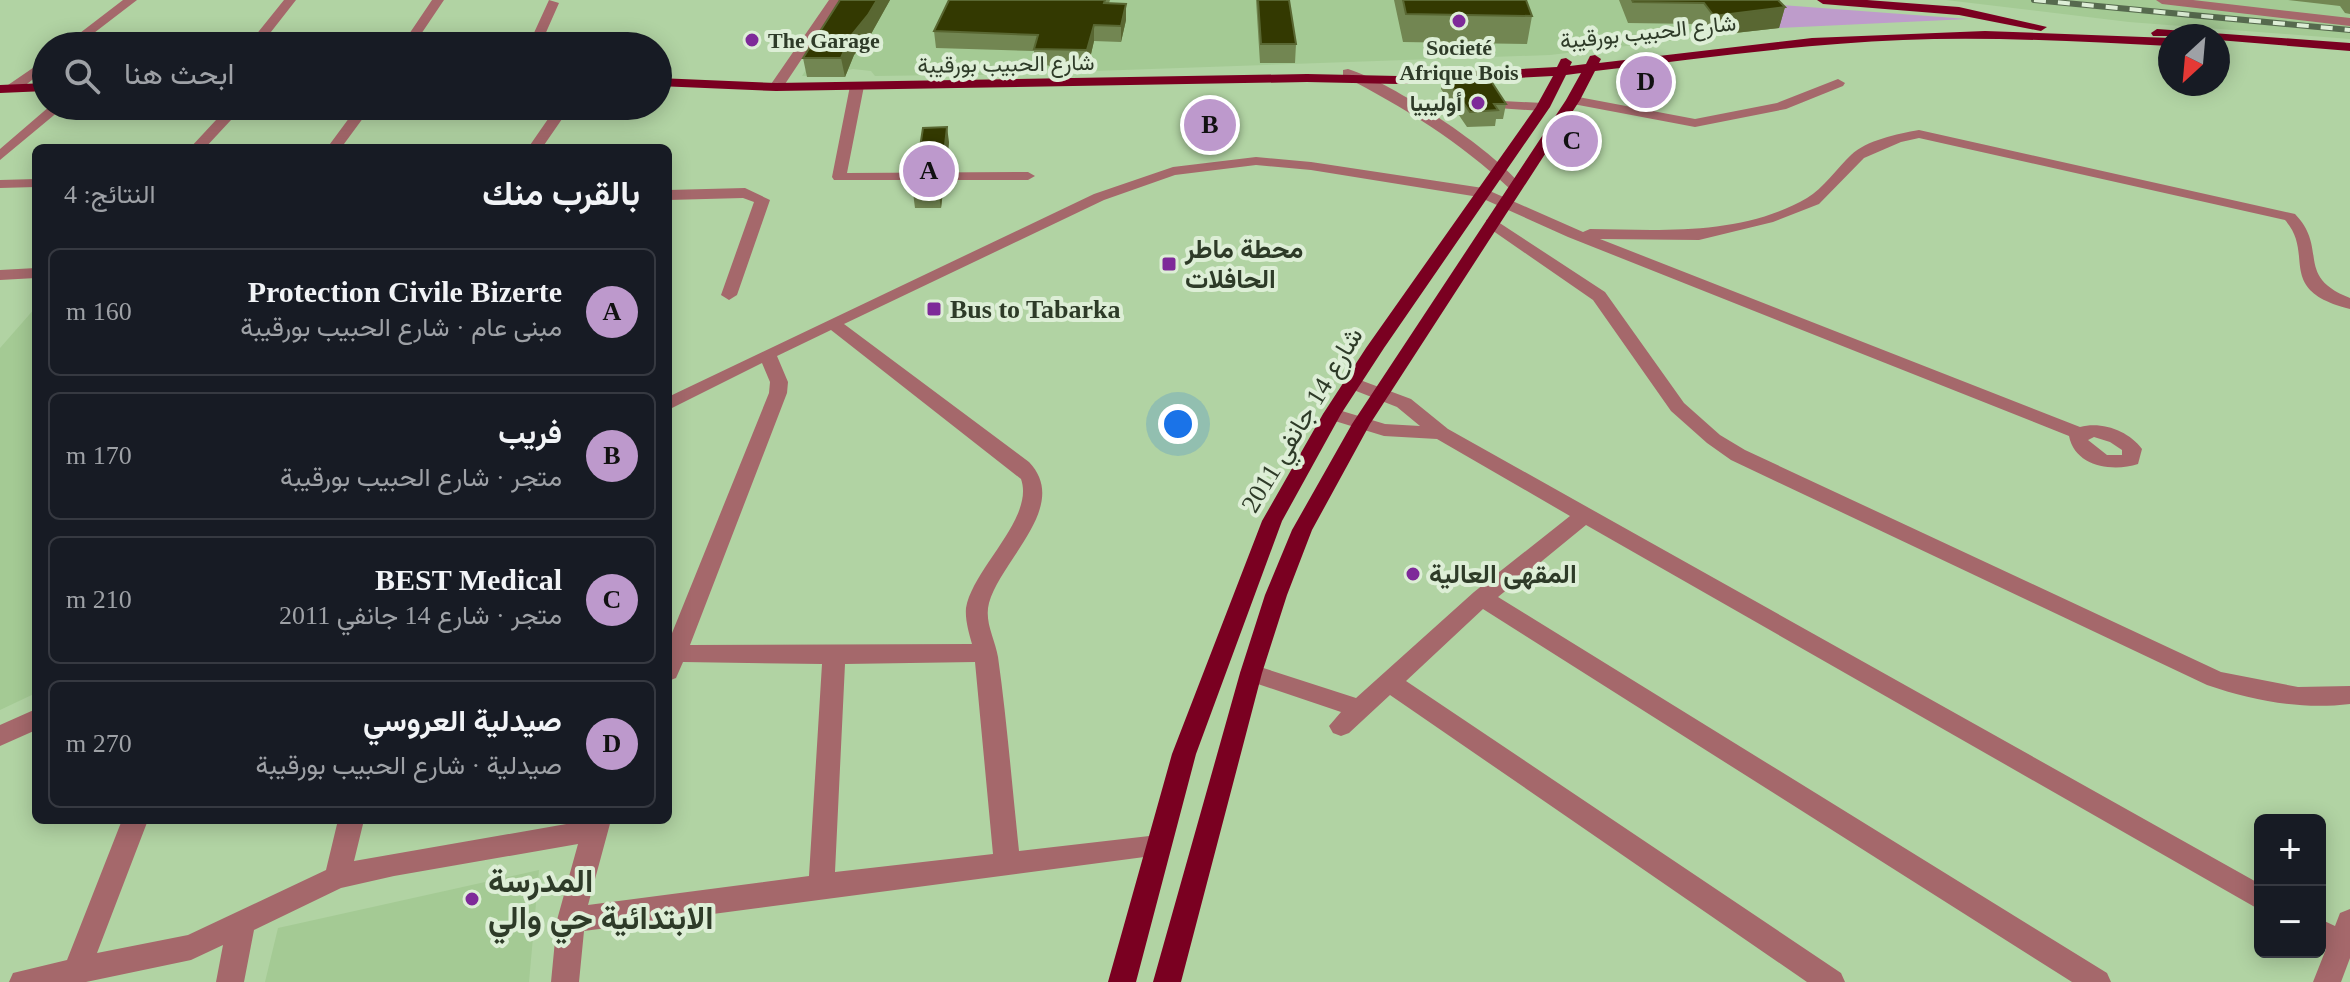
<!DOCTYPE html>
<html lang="ar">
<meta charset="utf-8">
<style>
:root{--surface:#171b24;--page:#20242c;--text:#f1f3f6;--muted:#9ea1a6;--line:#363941;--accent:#bd99cc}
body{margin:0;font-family:"Times New Roman",Vazirmatn,serif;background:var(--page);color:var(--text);direction:rtl}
.controls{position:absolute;right:24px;bottom:24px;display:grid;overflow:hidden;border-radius:12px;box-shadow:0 4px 20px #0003}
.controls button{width:72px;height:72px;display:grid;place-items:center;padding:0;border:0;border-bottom:2px solid var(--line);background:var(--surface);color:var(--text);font:40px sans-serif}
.compass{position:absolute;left:2158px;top:24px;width:72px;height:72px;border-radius:50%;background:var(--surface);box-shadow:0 4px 20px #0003;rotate:206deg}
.you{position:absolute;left:1178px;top:424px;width:28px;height:28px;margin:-20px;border:6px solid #fff;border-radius:50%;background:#1a73e8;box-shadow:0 0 0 12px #1a73e833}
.badge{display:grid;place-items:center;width:52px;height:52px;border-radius:50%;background:var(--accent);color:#111;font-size:26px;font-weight:700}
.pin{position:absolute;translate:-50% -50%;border:4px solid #fff;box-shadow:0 2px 8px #0006}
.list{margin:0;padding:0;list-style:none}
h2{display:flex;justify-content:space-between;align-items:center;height:104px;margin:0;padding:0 32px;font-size:34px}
h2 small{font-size:26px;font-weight:400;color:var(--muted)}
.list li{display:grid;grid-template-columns:52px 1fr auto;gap:24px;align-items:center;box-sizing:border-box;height:128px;margin:0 16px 16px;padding:0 16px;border:2px solid var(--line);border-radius:12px}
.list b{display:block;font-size:30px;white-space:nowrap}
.list p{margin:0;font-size:26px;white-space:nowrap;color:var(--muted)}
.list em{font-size:26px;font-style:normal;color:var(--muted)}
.icon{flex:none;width:44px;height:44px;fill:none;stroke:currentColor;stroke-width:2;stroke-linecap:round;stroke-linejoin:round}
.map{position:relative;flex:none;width:2350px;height:982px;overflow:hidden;direction:ltr}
.search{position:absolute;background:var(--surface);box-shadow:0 4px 20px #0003;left:32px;top:32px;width:640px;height:88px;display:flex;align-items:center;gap:20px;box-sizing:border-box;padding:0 28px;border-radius:44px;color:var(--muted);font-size:30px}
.panel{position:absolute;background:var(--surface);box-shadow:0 4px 20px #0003;left:32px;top:144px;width:640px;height:680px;border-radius:12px;direction:rtl}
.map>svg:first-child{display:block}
</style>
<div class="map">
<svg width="2350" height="982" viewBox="0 0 2350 982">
<rect width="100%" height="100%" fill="#b1d3a3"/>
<!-- built -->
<path fill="#a4ca94" d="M849,0H1723L1754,3L1779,28L1550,55L979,75L973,70L953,69L947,75L875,76L871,71L853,69L848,70L845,77L802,76Z
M1946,0H2350V39L2129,22Z
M36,307V693L0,710V348Z
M539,870L529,982H265L278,928Z"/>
<!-- green -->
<path fill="#be9ccb" d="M1754,3L1968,19L1779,28Z"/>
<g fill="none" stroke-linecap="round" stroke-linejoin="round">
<!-- minor -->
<path fill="#a5686b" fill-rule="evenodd" d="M123,0H137L77,46H63Z
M284,0H296L260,46H247Z
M432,0H444L413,46H401Z
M549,0L559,3L540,46H528Z
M829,0H841L781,90H771L769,87Z
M2156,0H2193L2350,18V26L2162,4Z
M46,59V69L18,91H8V85Z
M1348,69C1393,83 1492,149 1522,186L1515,190L1510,189C1460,142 1404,107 1343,76V70Z
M1838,79L1845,83L1843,86L1786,109L1695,127L1573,104L1566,100L1573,96L1695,119L1777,103Z
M857,82L864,86L847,173L1028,172L1035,176L1028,180H834L832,177L850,86Z
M1502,101L1543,103L1550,107L1543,111L1497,108L1495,105Z
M50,106H65L0,160V149Z
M229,106H244L205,148H190Z
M358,106H372L341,148H327Z
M557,106H571L542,148H528Z
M1919,130L2295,214C2329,249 2294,276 2350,298V309C2274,290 2316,254 2285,220L1919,138L1901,142L1864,158L1819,204L1773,222L1699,240L1600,239L2080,427C2102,421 2129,431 2142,449L2138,464C2113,472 2075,467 2069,436L1568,237L1479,197L1311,170L1256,165L1175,175L1104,200L844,324L1029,462C1071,506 1001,559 989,603C984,622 995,639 998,657C1007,721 1012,786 1019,851L1158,835L1167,838L1171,846L1167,854L584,931L579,982H551L557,920L578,844L394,876L341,888L254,930L244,982H216L223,945L191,960L86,982H9L13,973L67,960L122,820H148L97,953L188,935L326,870L338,820H364L354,861L589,820H611L588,905L809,876L822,664L683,662L676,678L668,681V643L769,393L770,382L762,363L668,410V397L1094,194L1173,167L1256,157L1311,162L1483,188L1583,232L1590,229C1662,230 1741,236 1807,198C1823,189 1837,168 1851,155C1867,140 1897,134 1919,130ZM831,330L1021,479C1035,518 973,568 966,608C965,620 969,633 972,644L690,645L787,393L788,382L777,356ZM2094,437L2110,442L2122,450V455H2107L2088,440ZM975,662L993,854L835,872L845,664Z
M36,179V187L0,188V180Z
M745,188L770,200L737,295L729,300L721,295L754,202L743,198L668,200V190Z
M1492,218L1605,292L1684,403L1720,435L1745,450L2221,672L2298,687L2350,686V704C2301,710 2254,701 2207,685L1731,460L1707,443L1671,411L1593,300L1486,226V220Z
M36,268V278L0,280V270Z
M1352,377L1411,399L1448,429L2260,884V910L1586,525L1498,597L2107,973L2111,982H2072L1483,609L1406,681L1841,973L1845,982H1807L1390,695L1349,733L1341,736L1333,733L1329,726L1341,712L1243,679L1240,673L1243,667L1251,664L1356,698L1474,592L1570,516L1437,439L1384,436L1325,418L1323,414L1332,408L1385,424L1420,426L1397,407L1346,387L1343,383Z
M36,709V730L0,746V725Z
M2350,909V958L2341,982H2313L2326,949L2320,946V919L2335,926L2340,913Z"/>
<!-- major -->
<path fill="#7a0021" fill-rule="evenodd" d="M1817,0H1867L1959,7L2047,27L2041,31L1959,15L1823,4Z
M2157,29L2350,43V51L2218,40V36H2153L2151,33Z
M1985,31L2170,38V46C2081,42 1992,36 1903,40C1800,44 1697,59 1595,71L1580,100L1370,424L1312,530L1287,595L1262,673L1181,982H1153L1240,673L1265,595L1292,530L1352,424L1566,100L1581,73L1566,75L1550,107L1384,348L1341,414L1282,521L1196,754L1136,982H1108L1172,754L1262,521L1323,414L1366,348L1536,107L1553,76L1398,84L1307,82L776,91L658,86V78L776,83L1307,74L1398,76L1557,67L1561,59L1566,58L1572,62L1570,66L1586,64L1590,56L1595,55L1601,59L1599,63L1812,38Z
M46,83V91L0,93V85Z"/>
<!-- rail casing -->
<g stroke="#566a4e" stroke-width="6">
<path id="rail" d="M2034,0L2350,30"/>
</g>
<!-- rail -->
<use href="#rail" stroke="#ddeed6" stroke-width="4" stroke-dasharray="12" stroke-linecap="butt"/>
</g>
<!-- wall -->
<path fill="#728652" d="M840,0H890L871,34L854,55L845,77H807L803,58Z
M949,0H1110L1109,3L1126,4V20L1121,42L1094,41L1088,67L1035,65L1034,51L936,48L934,31Z
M1256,0H1289L1296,44L1295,63H1260Z
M1394,0H1526L1532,16L1527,44L1403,42Z
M1619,0H1778L1785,7L1779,28L1708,36L1698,24L1628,23Z
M2288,0H2350V14L2345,13L2340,6Z
M1443,74L1506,104L1503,119H1496L1495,126L1467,127L1441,89Z
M949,142L946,169H942L944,183L941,208H915L912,185L920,160L919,154Z"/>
<!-- shaded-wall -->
<path fill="#596732" d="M877,0H890L871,34L854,55L845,77L841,58L850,37Z
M1126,4V20L1121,42V26Z
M1785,7L1779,28L1708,36L1714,16Z
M1094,25V41L1088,67L1087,50Z
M947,127L949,142L946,169L944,154Z
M941,160L944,183L941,208L937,184Z"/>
<!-- building -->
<path fill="#333901" stroke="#596732" stroke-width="2" d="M840,0H877L868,15L850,37L841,58H803Z
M949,0H1105L1104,3L1126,4L1121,26L1094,25L1087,50L1034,49L1038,35L934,31Z
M1258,0H1289L1296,44H1261Z
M1403,0H1526L1532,16L1406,14Z
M1632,0H1778L1785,7L1714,16L1704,3L1633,2Z
M1485,72L1506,104H1494L1498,110L1470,112L1443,74Z
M947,127L944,154H919L923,128Z
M916,160H941L937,184L912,185Z"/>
<!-- markers -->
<g fill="#7e2a99" stroke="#ddeed6" stroke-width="3">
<circle cx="1459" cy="21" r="8"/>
<circle cx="752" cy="40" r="8"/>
<circle cx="1478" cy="103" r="8"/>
<rect x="1161" y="256" width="16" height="16" rx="4"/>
<rect x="926" y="301" width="16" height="16" rx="4"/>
<circle cx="1413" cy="574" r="8"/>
<circle cx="472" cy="899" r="8"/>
</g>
<g text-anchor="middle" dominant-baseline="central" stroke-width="8" stroke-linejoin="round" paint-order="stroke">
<!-- far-street labels -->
<g font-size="22" fill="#2e3b28" stroke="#ddeed6">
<text transform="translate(1648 32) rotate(-6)">شارع الحبيب بورقيبة</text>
<text transform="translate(1006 64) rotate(-1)">شارع الحبيب بورقيبة</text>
</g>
<!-- far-poi labels -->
<g font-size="22" font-weight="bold" fill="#2e3b28" stroke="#ddeed6" text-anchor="start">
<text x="768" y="40">The Garage</text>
<text x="1459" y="47" text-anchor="middle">Societé<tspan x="1459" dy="25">Afrique Bois</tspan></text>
<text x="1462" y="103" text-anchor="end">أوليبيا</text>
</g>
<!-- poi labels -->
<g font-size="26" font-weight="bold" fill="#2e3b28" stroke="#ddeed6" text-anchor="start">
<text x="1185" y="249">محطة ماطر<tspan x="1185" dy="30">الحافلات</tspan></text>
<text x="950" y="309">Bus to Tabarka</text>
<text x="1429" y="574">المقهى العالية</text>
</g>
<!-- street labels -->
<g font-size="26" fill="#2e3b28" stroke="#ddeed6">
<text transform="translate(1302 420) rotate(-59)">شارع 14 جانفي 2011</text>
</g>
<!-- near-poi labels -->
<g font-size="32" font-weight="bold" fill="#2e3b28" stroke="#ddeed6" text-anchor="start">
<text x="488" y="881">المدرسة<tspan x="488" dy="37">الابتدائية حي والي</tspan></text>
</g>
</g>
</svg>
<div class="controls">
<button>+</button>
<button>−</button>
</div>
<svg class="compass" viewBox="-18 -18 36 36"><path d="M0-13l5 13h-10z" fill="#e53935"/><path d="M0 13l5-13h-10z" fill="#9ea1a6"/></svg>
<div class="you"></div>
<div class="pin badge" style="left:929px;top:171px">A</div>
<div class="pin badge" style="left:1210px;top:125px">B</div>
<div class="pin badge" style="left:1572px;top:141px">C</div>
<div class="pin badge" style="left:1646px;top:82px">D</div>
<div class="search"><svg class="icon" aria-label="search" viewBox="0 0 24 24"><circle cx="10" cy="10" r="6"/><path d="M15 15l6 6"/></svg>ابحث هنا</div>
<section class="panel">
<h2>بالقرب منك<small>النتائج: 4</small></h2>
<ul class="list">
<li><span class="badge">A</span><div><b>Protection Civile Bizerte</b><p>مبنى عام · شارع الحبيب بورقيبة</p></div><em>160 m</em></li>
<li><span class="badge">B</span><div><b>فريب</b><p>متجر · شارع الحبيب بورقيبة</p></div><em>170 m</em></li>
<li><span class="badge">C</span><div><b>BEST Medical</b><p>متجر · شارع 14 جانفي 2011</p></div><em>210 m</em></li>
<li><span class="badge">D</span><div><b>صيدلية العروسي</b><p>صيدلية · شارع الحبيب بورقيبة</p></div><em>270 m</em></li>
</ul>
</section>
</div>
